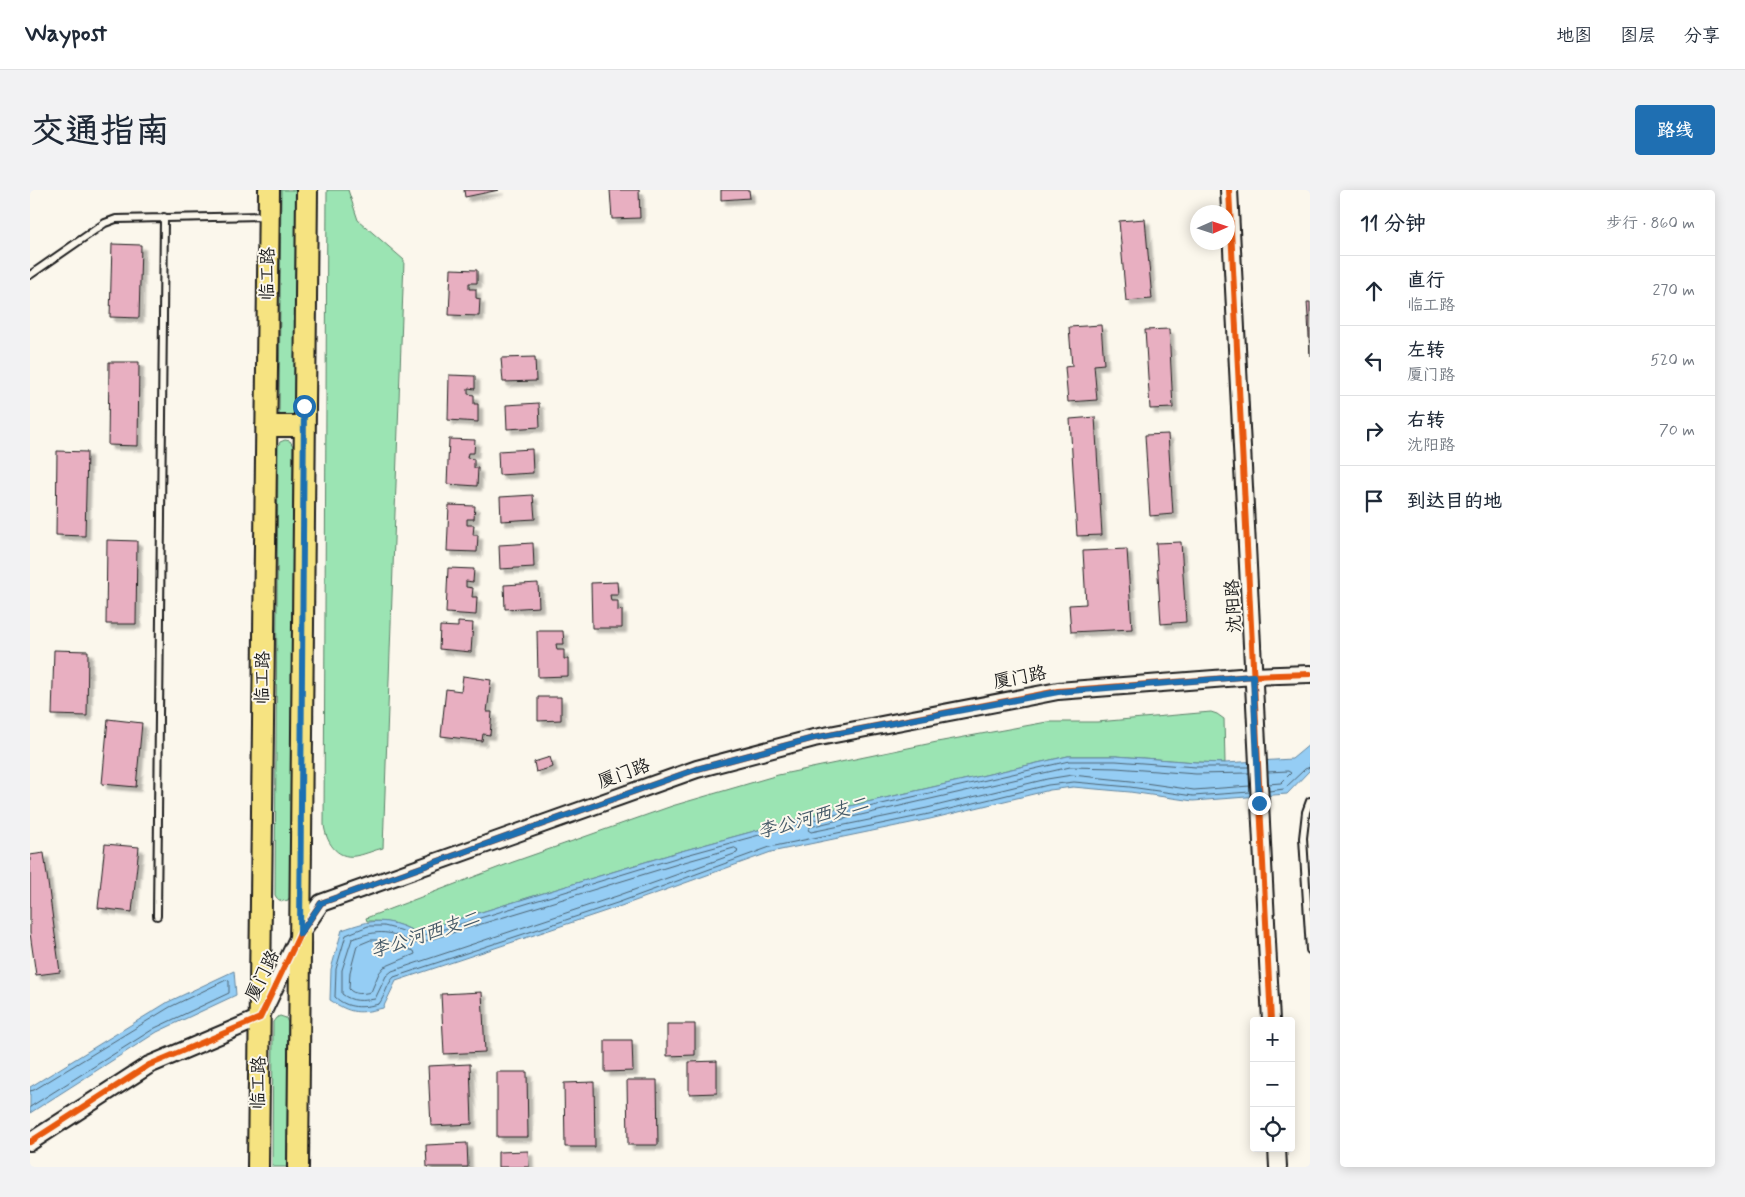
<!DOCTYPE html>
<html lang="zh">
<meta charset="utf-8">
<style>
:root{--surface:#fff;--page:#f2f2f3;--text:#1f2937;--muted:#747a83;--line:#e0e1e3;--accent:#1f6fb2}
body{margin:0;font-family:Mynerve,"LXGW WenKai TC",sans-serif;background:var(--page);color:var(--text)}
.controls{position:absolute;right:15px;bottom:15px;display:grid;overflow:hidden;border-radius:5px;box-shadow:0 2px 12px #0003}
.controls button{width:45px;height:45px;display:grid;place-items:center;padding:0;border:0;border-bottom:1px solid var(--line);background:var(--surface);color:var(--text);font:25px sans-serif}
.compass{position:absolute;left:1160px;top:15px;width:45px;height:45px;border-radius:50%;background:var(--surface);box-shadow:0 2px 12px #0003;rotate:87deg}
.stop{position:absolute;width:15px;height:15px;margin:-11px;border:4px solid #1f6fb2;border-radius:50%;background:#fff}
.stop.end{background:#1f6fb2;border-color:#fff;box-shadow:0 1px 5px #0008}
.list{margin:0;padding:0;list-style:none}
h2{display:flex;justify-content:space-between;align-items:center;height:65px;margin:0;padding:0 20px;font-size:21px}
h2 small{font-size:16px;font-weight:400;color:var(--muted)}
.list li{display:grid;grid-template-columns:32px 1fr auto;gap:15px;align-items:center;box-sizing:border-box;height:70px;padding:0 20px;border-top:1px solid var(--line)}
.list b{display:block;font-size:19px;white-space:nowrap}
.list p{margin:0;font-size:16px;white-space:nowrap;color:var(--muted)}
.list em{font-size:16px;font-style:normal;color:var(--muted)}
.icon{flex:none;width:28px;height:28px;fill:none;stroke:currentColor;stroke-width:2;stroke-linecap:round;stroke-linejoin:round}
.map{position:relative;flex:none;width:1280px;height:977px;overflow:hidden;border-radius:5px}
header{display:flex;align-items:center;gap:30px;box-sizing:border-box;height:70px;padding:0 25px;background:var(--surface);border-bottom:1px solid var(--line)}
header strong{font-size:24px}
nav{display:flex;gap:28px;margin-inline-start:auto;font-size:18px}
.intro{display:flex;align-items:center;justify-content:space-between;box-sizing:border-box;height:120px;padding:0 30px}
h1{margin:0;font-size:35px}
.button{padding:12px 22px;border-radius:5px;background:var(--accent);color:#fff;font-size:18px;font-weight:700}
main{display:flex;gap:30px;padding:0 30px}
aside{flex:1;background:var(--surface);border-radius:5px;box-shadow:0 2px 12px #0003}
.map>svg:first-child{display:block}
</style>
<header>
<strong>Waypost</strong>
<nav><a>地图</a><a>图层</a><a>分享</a></nav>
</header>
<div class="intro"><h1>交通指南</h1><a class="button">路线</a></div>
<main>
<div class="map">
<svg width="1280" height="977" viewBox="0 0 1280 977">
<defs>
<filter id="shadow"><feDropShadow dx="4.5" dy="4.5" stdDeviation="1" flood-color="#0004"/></filter>
</defs>
<rect width="100%" height="100%" fill="#fbf7ec"/>
<filter id="ink" filterUnits="userSpaceOnUse"><feTurbulence type="fractalNoise" baseFrequency=".02" numOctaves="2"/><feDisplacementMap in="SourceGraphic" scale="10" xChannelSelector="R" yChannelSelector="G"/><feConvolveMatrix kernelMatrix="1 2 1 2 8 2 1 2 1" color-interpolation-filters="sRGB"/></filter>
<g filter="url(#ink)">
<!-- green -->
<path fill="#9be4b3" stroke="#5c8068" d="M251,0H266L264,223L261,228L251,227L249,223Z
M297,0H318L328,30L374,70L353,658C344,660 334,665 325,666C306,669 296,651 294,635Z
M255,250L260,251L263,256L261,705L258,710C252,712 248,711 245,705L248,256L250,252Z
M1181,522L1187,524L1194,529L1195,573L1166,572L1086,566H1038L794,622L648,662L386,742C368,733 357,731 337,731L336,728L483,672L642,616L748,585L907,552L1017,532H1067Z
M250,826L256,828L258,833L257,977H242L243,832L246,828Z"/>
<!-- water -->
<path fill="#95cdf4" stroke="#65869e" d="M1280,554V580L1257,604L1163,611L1100,602L1043,597L1020,600L900,629L741,662L591,716L366,791L353,818C329,824 321,824 300,810L301,779L312,740C343,729 355,727 386,742L648,662L794,622L1038,566H1086L1166,572L1195,573L1262,569Z
M204,781L206,805L127,842L0,923V897L138,812Z"/>
<g fill="none" stroke-linecap="round" stroke-linejoin="round">
<!-- shore -->
<path stroke="#4c6372" stroke-width="1" d="M1219,577H1166L1086,571H1039L795,627L649,667L388,747L370,740L354,736H338L316,745L306,779L305,807C318,819 332,818 349,814C355,806 357,794 364,787L590,712L740,657L899,624L1018,595L1044,592L1100,597L1163,606L1220,602
M1238,582L1258,581L1261,583L1251,593L1238,594
M1219,583L1166,584L1086,578L1040,577L796,633L780,637L778,640L781,642L897,618L1017,589L1042,585L1101,591L1164,600L1220,596
M1239,601L1254,599L1275,579L1280,577
M705,658L708,660L707,663L587,706L362,781L356,786L345,809C332,811 322,812 312,804V780L322,749C339,743 353,739 370,747C377,750 381,754 389,753L651,673Z
M341,750C361,749 367,756 384,761L385,764L354,777L349,783L341,802C333,804 324,805 319,799L320,782L327,756Z
M0,901L4,900L140,817L196,790L199,791V803L125,838L0,917"/>
</g>
<!-- building -->
<path fill="#e8afc1" stroke="#1c1c1c" filter="url(#shadow)" d="M434,0H469L435,7Z
M580,0H609L610,28L582,29Z
M691,0H719L720,8L691,10Z
M1115,29L1122,109L1096,111L1089,31Z
M82,54L111,55L109,128L80,127Z
M421,79L447,80V93H439V99H446V108L450,109L449,126L419,125Z
M1277,112H1280V127H1278Z
M1278,127H1280V166Z
M1071,135L1074,174L1064,175L1067,210L1038,212L1035,177L1042,176L1039,137Z
M1139,139L1143,218L1120,219L1115,140Z
M505,167L506,191L473,192L471,168Z
M79,172H109L108,256L78,255Z
M419,185L445,186V199L438,198V204L444,205V214H448V232L418,230Z
M509,213L510,237L477,239L476,215Z
M1065,227L1072,345L1047,346L1040,229Z
M1138,244L1143,324L1120,326L1115,245Z
M419,249L445,250L444,263H438L437,268L444,269V278H448L447,296L417,294Z
M502,259L503,283L469,285L468,261Z
M27,261L57,262L55,346L26,345Z
M503,305L505,329L471,331L470,307Z
M419,315L445,316L444,329H437V335H444L443,345H448L447,362L417,361Z
M77,350L107,351L106,434H76Z
M1151,352L1156,432L1131,434L1126,353Z
M503,353L504,377L470,379L469,355Z
M1097,359L1102,439L1041,442L1039,415L1056,414L1053,361Z
M418,378L444,379L443,392L436,391V397L443,398L442,407H447L446,425L416,423Z
M587,392L588,405H580L581,411H588V421L592,420V438H562L561,393Z
M508,393L509,417L475,419L474,395Z
M428,432L443,433L441,462L409,459L410,436L428,437Z
M507,441H533L534,454H526L527,460H534V469H538V486L508,487Z
M24,460L58,461L57,526L22,525Z
M433,486L461,490L457,522H462L460,545L453,544L452,551L411,546L416,499L431,501Z
M508,507H531V530L508,531Z
M78,529L112,533L106,597L72,594Z
M520,567L523,577L506,582L504,572Z
M75,654L109,657L102,722L68,718Z
M14,663L30,782L6,785L0,743V665Z
M452,802L455,862L414,864L411,804Z
M637,834H665V865L637,866Z
M575,850H602L603,881L575,882Z
M687,871V903L659,904V872Z
M440,874L442,934L401,936L398,876Z
M467,882H497L498,947H467Z
M597,890H627L628,955H598Z
M564,892L565,957H535L534,893Z
M437,953L438,977H397L396,955Z
M498,961L499,977H468V962Z"/>
<g fill="none" stroke-linecap="round" stroke-linejoin="round">
<!-- service casing -->
<g stroke="#1c1c1c" stroke-width="10">
<path id="service" d="M0,85L75,33L86,29L237,26
M1280,611L1276,622L1273,648L1280,760
M127,726L134,27"/>
</g>
<!-- tertiary casing -->
<g stroke="#1c1c1c" stroke-width="20">
<path id="tertiary" d="M1199,0L1241,831
M0,952L119,875L230,828L270,744L291,713L667,579L784,548L1028,501L1223,486L1280,484
M1247,958L1248,977"/>
</g>
<!-- primary casing -->
<g stroke="#1c1c1c" stroke-width="24">
<path id="primary" d="M236,236H274
M228,977L239,0
M268,977L277,0"/>
</g>
<!-- service -->
<use href="#service" stroke="#fbf7ec" stroke-width="6"/>
<!-- tertiary -->
<use href="#tertiary" stroke="#fbf7ec" stroke-width="16"/>
<!-- primary -->
<use href="#primary" stroke="#f6e381" stroke-width="20"/>
<!-- cycleway casing -->
<g stroke="#fbf7ec" stroke-width="9">
<path id="cycleway" d="M1199,0L1241,831
M0,952L119,875L230,828L270,744L291,713L667,579L784,548L1028,501L1223,486L1280,484"/>
</g>
<!-- cycleway -->
<use href="#cycleway" stroke="#e8590c" stroke-width="6"/>
</g>
</g>
<g fill="none" stroke-linecap="round" stroke-linejoin="round" filter="url(#ink)">
<!-- route -->
<path stroke="#1f6fb2" stroke-width="6" d="M274,216L270,744L291,713L667,579L784,548L1028,502L1223,486L1229,613"/>
</g>
<g text-anchor="middle" dominant-baseline="central" stroke-width="4" stroke-linejoin="round" paint-order="stroke">
<!-- street labels -->
<g font-size="18" fill="#1c1c1c" stroke="#fbf7ec">
<text transform="translate(238 84) rotate(-89)">临工路</text>
<text transform="translate(1204 416) rotate(-93)">沈阳路</text>
<text transform="translate(233 488) rotate(-89)">临工路</text>
<text transform="translate(990 488) rotate(-11)">厦门路</text>
<text transform="translate(594 584) rotate(-20)">厦门路</text>
<text transform="translate(233 786) rotate(-64)">厦门路</text>
<text transform="translate(229 893) rotate(-89)">临工路</text>
</g>
<!-- water labels -->
<g font-size="19" font-style="italic" fill="#465a68" stroke="#fbf7ec">
<text transform="translate(783 628) rotate(-15)">李公河西支二</text>
<text transform="translate(395 745) rotate(-18)">李公河西支二</text>
</g>
</g>
</svg>
<div class="controls">
<button>+</button>
<button>−</button>
<button><svg class="icon" aria-label="locate" viewBox="0 0 24 24"><circle cx="12" cy="12" r="6"/><path d="M12 2v4M12 18v4M2 12h4M18 12h4"/></svg></button>
</div>
<svg class="compass" viewBox="-18 -18 36 36"><path d="M0-13l5 13h-10z" fill="#e53935"/><path d="M0 13l5-13h-10z" fill="#747a83"/></svg>
<div class="stop" style="left:274px;top:216px"></div>
<div class="stop end" style="left:1229px;top:613px"></div>
</div>
<aside>
<h2>11 分钟<small>步行 · 860 m</small></h2>
<ul class="list">
<li><svg class="icon" aria-label="ahead" viewBox="0 0 24 24"><path d="M12 20V5M6 11l6-6 6 6"/></svg><div><b>直行</b><p>临工路</p></div><em>270 m</em></li>
<li><svg class="icon" aria-label="left" viewBox="0 0 24 24"><path d="M17 20v-9H6M10 6l-5 5 5 5"/></svg><div><b>左转</b><p>厦门路</p></div><em>520 m</em></li>
<li><svg class="icon" aria-label="right" viewBox="0 0 24 24"><path d="M7 20v-9h11M14 6l5 5-5 5"/></svg><div><b>右转</b><p>沈阳路</p></div><em>70 m</em></li>
<li><svg class="icon" aria-label="arrive" viewBox="0 0 24 24"><path d="M6 21V4h12l-3 4 3 4H6"/></svg><div><b>到达目的地</b></div></li>
</ul>
</aside>
</main>
